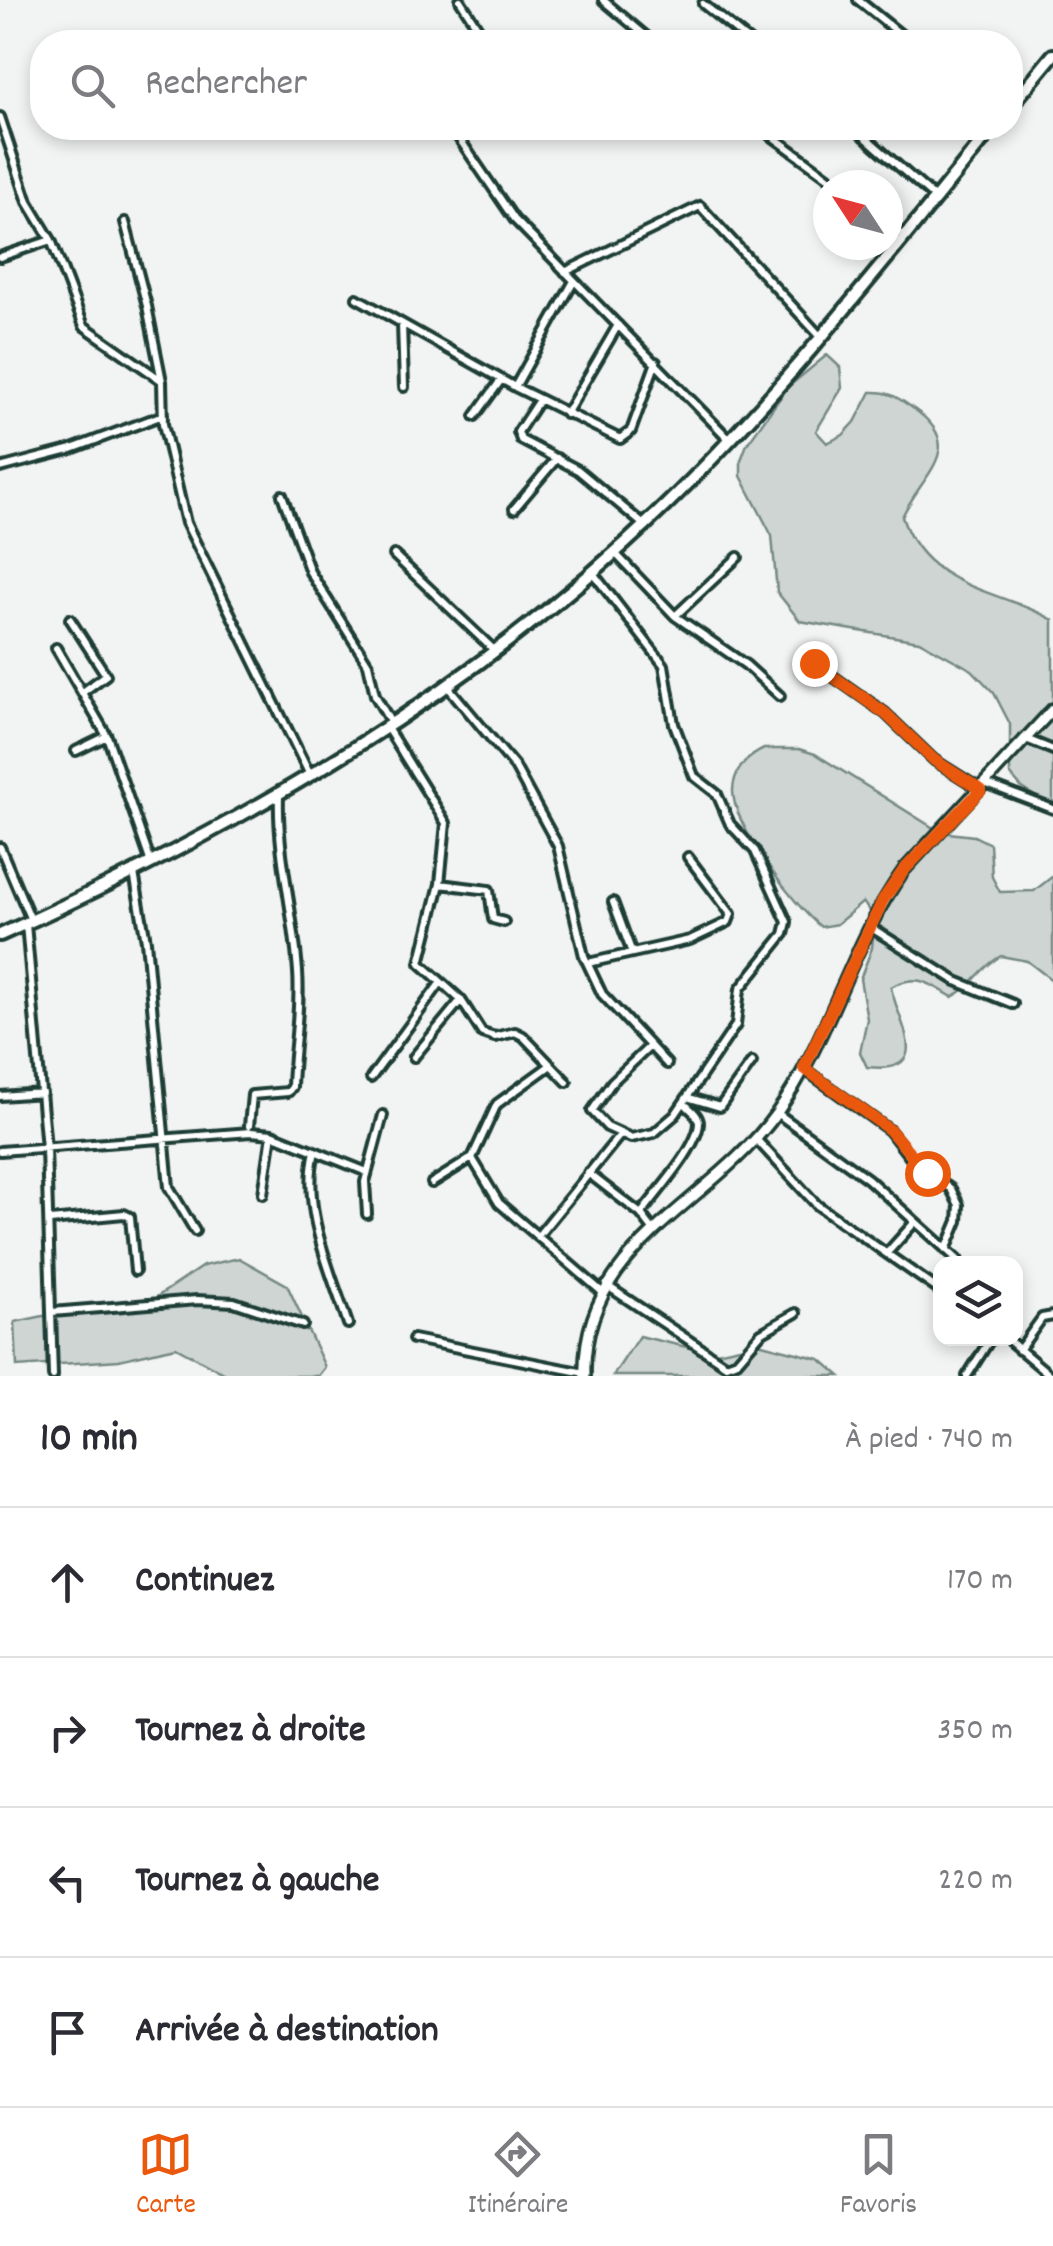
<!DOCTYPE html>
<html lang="fr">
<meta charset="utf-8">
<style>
:root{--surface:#fff;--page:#f2f2f3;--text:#2b2b33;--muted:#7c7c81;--line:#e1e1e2;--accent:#ea580c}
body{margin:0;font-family:Dekko,sans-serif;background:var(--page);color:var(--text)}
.controls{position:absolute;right:30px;bottom:30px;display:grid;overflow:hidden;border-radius:20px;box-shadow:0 5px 15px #0003}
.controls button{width:90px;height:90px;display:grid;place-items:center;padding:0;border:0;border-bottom:2px solid var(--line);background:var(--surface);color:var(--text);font:50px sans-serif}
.compass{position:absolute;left:813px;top:170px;width:90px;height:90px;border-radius:50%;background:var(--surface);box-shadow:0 5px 15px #0003;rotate:306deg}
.stop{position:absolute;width:30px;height:30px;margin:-22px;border:8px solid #ea580c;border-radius:50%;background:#fff}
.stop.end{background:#ea580c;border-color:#fff;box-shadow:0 2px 10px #0008}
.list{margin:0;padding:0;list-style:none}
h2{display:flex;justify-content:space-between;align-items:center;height:130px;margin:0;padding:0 40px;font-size:42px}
h2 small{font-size:32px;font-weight:400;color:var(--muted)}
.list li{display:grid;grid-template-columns:65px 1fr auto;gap:30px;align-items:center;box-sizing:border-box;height:150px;padding:0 40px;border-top:2px solid var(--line)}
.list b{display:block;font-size:38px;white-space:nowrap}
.list em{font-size:32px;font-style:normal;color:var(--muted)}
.icon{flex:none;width:55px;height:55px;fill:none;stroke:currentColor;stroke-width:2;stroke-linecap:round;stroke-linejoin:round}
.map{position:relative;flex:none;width:1053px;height:1376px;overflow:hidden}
.search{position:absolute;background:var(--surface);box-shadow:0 5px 15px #0003;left:30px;right:30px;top:30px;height:110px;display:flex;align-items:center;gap:25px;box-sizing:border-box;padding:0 35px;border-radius:40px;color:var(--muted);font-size:38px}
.sheet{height:730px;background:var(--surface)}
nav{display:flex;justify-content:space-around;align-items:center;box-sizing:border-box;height:140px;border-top:2px solid var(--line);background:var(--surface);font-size:28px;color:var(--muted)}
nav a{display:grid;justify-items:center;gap:5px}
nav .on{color:var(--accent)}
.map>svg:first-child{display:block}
</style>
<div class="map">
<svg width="1053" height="1376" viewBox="0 0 1053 1376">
<rect width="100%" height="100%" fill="#f2f3f3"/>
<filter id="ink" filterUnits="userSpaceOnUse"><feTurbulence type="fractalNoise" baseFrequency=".01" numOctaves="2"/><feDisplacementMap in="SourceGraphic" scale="20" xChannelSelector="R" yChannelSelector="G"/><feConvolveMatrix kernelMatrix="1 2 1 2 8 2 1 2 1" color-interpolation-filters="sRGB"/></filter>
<g filter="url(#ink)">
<!-- green -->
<path fill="#ced5d3" stroke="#768984" stroke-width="2.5" d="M827,355L840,367L842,388L816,431L827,443L843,435L855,422L871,392C890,391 898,398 914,409C969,448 922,473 902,517C926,590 1000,589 1053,620V808L1021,787L1010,774V724L994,693L972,670L919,641L800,621L777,592L772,536L741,476V460L747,444L788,387Z
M764,749H799L815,754L940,832L974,836L990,844L992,877L1000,892L1034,891L1053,876V981L1027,961L1001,956C980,967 973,987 952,997C930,983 916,973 891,987C897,1021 937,1075 867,1067L860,1052L867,1019L860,979L872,948L875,919L863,902L837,924L821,927C794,906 732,824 733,790C734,769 747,757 764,749Z
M239,1258L287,1285L325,1367L318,1376H229L176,1347L119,1360L17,1367L15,1322L62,1312L137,1310L203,1266Z
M639,1336L712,1353L758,1343L820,1359L840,1376H613Z"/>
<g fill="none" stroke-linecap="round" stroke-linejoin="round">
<!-- minor casing -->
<g stroke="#1f3d34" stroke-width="14">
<path id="minor" d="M460,0L487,42
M603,0L653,42
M858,0L910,42
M703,4L750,42
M0,117L28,202L51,240L84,326L161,380
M452,128L514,219L729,439
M761,128L839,185
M855,128L935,198
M457,136L468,128
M125,222L147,306L162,381L163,424L186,523L310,775
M888,223L904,236
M0,257L51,240
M565,272L700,206L820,336
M357,298L515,387L620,439L631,431L656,362
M402,324L404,387
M515,387L574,281
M539,400L518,432L521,440L578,470L644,525
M566,414L618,325
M475,416L501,380
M0,468L69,450L163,415
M282,495L310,572L368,664L375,695L392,725
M514,509L557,458
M615,553L675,616L746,665L780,696
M394,555L495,651
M593,573L664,665L674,724L694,776L717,794L730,824L755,851L787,922L784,934L740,989L736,1025L675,1115L654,1133L631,1138L607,1127L592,1111L612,1082L649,1047
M675,616L738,557
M70,619L106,675L83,692
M56,648L107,736L151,863
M814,663L885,713L934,760L980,789
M449,688L515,767L558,846L584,956L602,994L667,1064
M387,728L446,823L440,884L420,963L461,1000L482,1033L495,1037L515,1032L523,1036L567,1082
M1026,739L1053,750
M76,751L107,736
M987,784L1053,809
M0,847L31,920
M134,873L146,941L169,1187L195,1231
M440,884L489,890L493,919L504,922
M613,902L632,953
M26,924L46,1148L53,1376
M870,927L956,981L1013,1004
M588,963L690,940L728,922L731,914L688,857
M414,1057L461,1000
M804,1069L889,1130L916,1165L951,1189L959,1205L958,1221L946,1250
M371,1078L441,982
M0,1096L42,1093
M690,1098L720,1107L752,1062
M777,1113L868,1179L958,1260
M249,1126L252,1095L288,1092L292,1087C293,1049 301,1010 298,972C294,912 277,855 279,796
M756,1139L817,1205L940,1291
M0,1151L251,1132L272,1134L367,1172
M315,1151C301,1209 330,1269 348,1324
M472,1158L499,1203L601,1291
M588,1173L641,1214L654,1231
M432,1183L472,1158L497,1104L548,1067
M263,1194L272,1134
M367,1214L365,1182L383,1115
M641,1214C656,1193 698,1148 699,1123C699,1115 690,1109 685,1104
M50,1221L124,1214L130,1217L135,1271
M538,1236L620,1135
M887,1253L915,1222
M606,1285L726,1365L737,1361L761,1333L796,1313
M52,1312L197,1300L234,1302L303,1325
M1006,1338L1051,1376
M413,1339L585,1373
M1019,1350L1042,1318L1053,1316
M967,1376L991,1338"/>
</g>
<!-- secondary casing -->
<g stroke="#1f3d34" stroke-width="16">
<path id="secondary" d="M585,1376C580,1247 711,1205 776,1114C830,1039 850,945 904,870L1053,709"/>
</g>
<!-- trunk casing -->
<g stroke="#1f3d34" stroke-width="18">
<path id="trunk" d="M1010,107L1053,55
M0,935C244,826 473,692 665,506C785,390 888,256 993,128"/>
</g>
<!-- minor -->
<use href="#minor" stroke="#fff" stroke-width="6"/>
<!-- secondary -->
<use href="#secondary" stroke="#fff" stroke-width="9"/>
<!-- trunk -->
<use href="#trunk" stroke="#fff" stroke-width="10"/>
</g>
</g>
<g fill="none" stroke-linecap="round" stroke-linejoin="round" filter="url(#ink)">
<!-- route -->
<path stroke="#ea580c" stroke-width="12" d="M814,663L886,714L934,760L981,790L904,870L883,900L804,1068L890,1130L927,1173"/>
</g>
</svg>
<div class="controls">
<button><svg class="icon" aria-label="layers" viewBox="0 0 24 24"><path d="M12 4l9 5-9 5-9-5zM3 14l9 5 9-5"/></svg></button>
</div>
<svg class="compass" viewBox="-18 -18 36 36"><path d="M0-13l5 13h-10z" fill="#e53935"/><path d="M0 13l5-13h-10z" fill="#7c7c81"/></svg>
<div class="stop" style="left:927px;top:1173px"></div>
<div class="stop end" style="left:814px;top:663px"></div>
<div class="search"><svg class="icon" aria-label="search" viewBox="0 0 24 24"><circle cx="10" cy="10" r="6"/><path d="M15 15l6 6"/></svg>Rechercher</div>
</div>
<section class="sheet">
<h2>10 min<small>À pied · 740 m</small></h2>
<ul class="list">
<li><svg class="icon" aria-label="ahead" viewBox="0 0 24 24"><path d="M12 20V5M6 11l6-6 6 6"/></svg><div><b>Continuez</b></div><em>170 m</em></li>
<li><svg class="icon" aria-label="right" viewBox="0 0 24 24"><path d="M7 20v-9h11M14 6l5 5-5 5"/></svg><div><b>Tournez à droite</b></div><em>350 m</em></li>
<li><svg class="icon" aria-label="left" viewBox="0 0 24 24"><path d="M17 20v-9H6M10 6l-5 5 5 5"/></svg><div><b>Tournez à gauche</b></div><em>220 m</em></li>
<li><svg class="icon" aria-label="arrive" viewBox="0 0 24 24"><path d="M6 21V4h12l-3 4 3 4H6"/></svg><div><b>Arrivée à destination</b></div></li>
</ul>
</section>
<nav>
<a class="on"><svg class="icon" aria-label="map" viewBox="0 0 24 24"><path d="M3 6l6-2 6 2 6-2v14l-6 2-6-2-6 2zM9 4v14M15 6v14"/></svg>Carte</a>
<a><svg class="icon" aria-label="directions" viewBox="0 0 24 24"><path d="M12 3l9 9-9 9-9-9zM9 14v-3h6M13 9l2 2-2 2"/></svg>Itinéraire</a>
<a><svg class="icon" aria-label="saved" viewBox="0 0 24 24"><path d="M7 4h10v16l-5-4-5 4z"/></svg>Favoris</a>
</nav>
